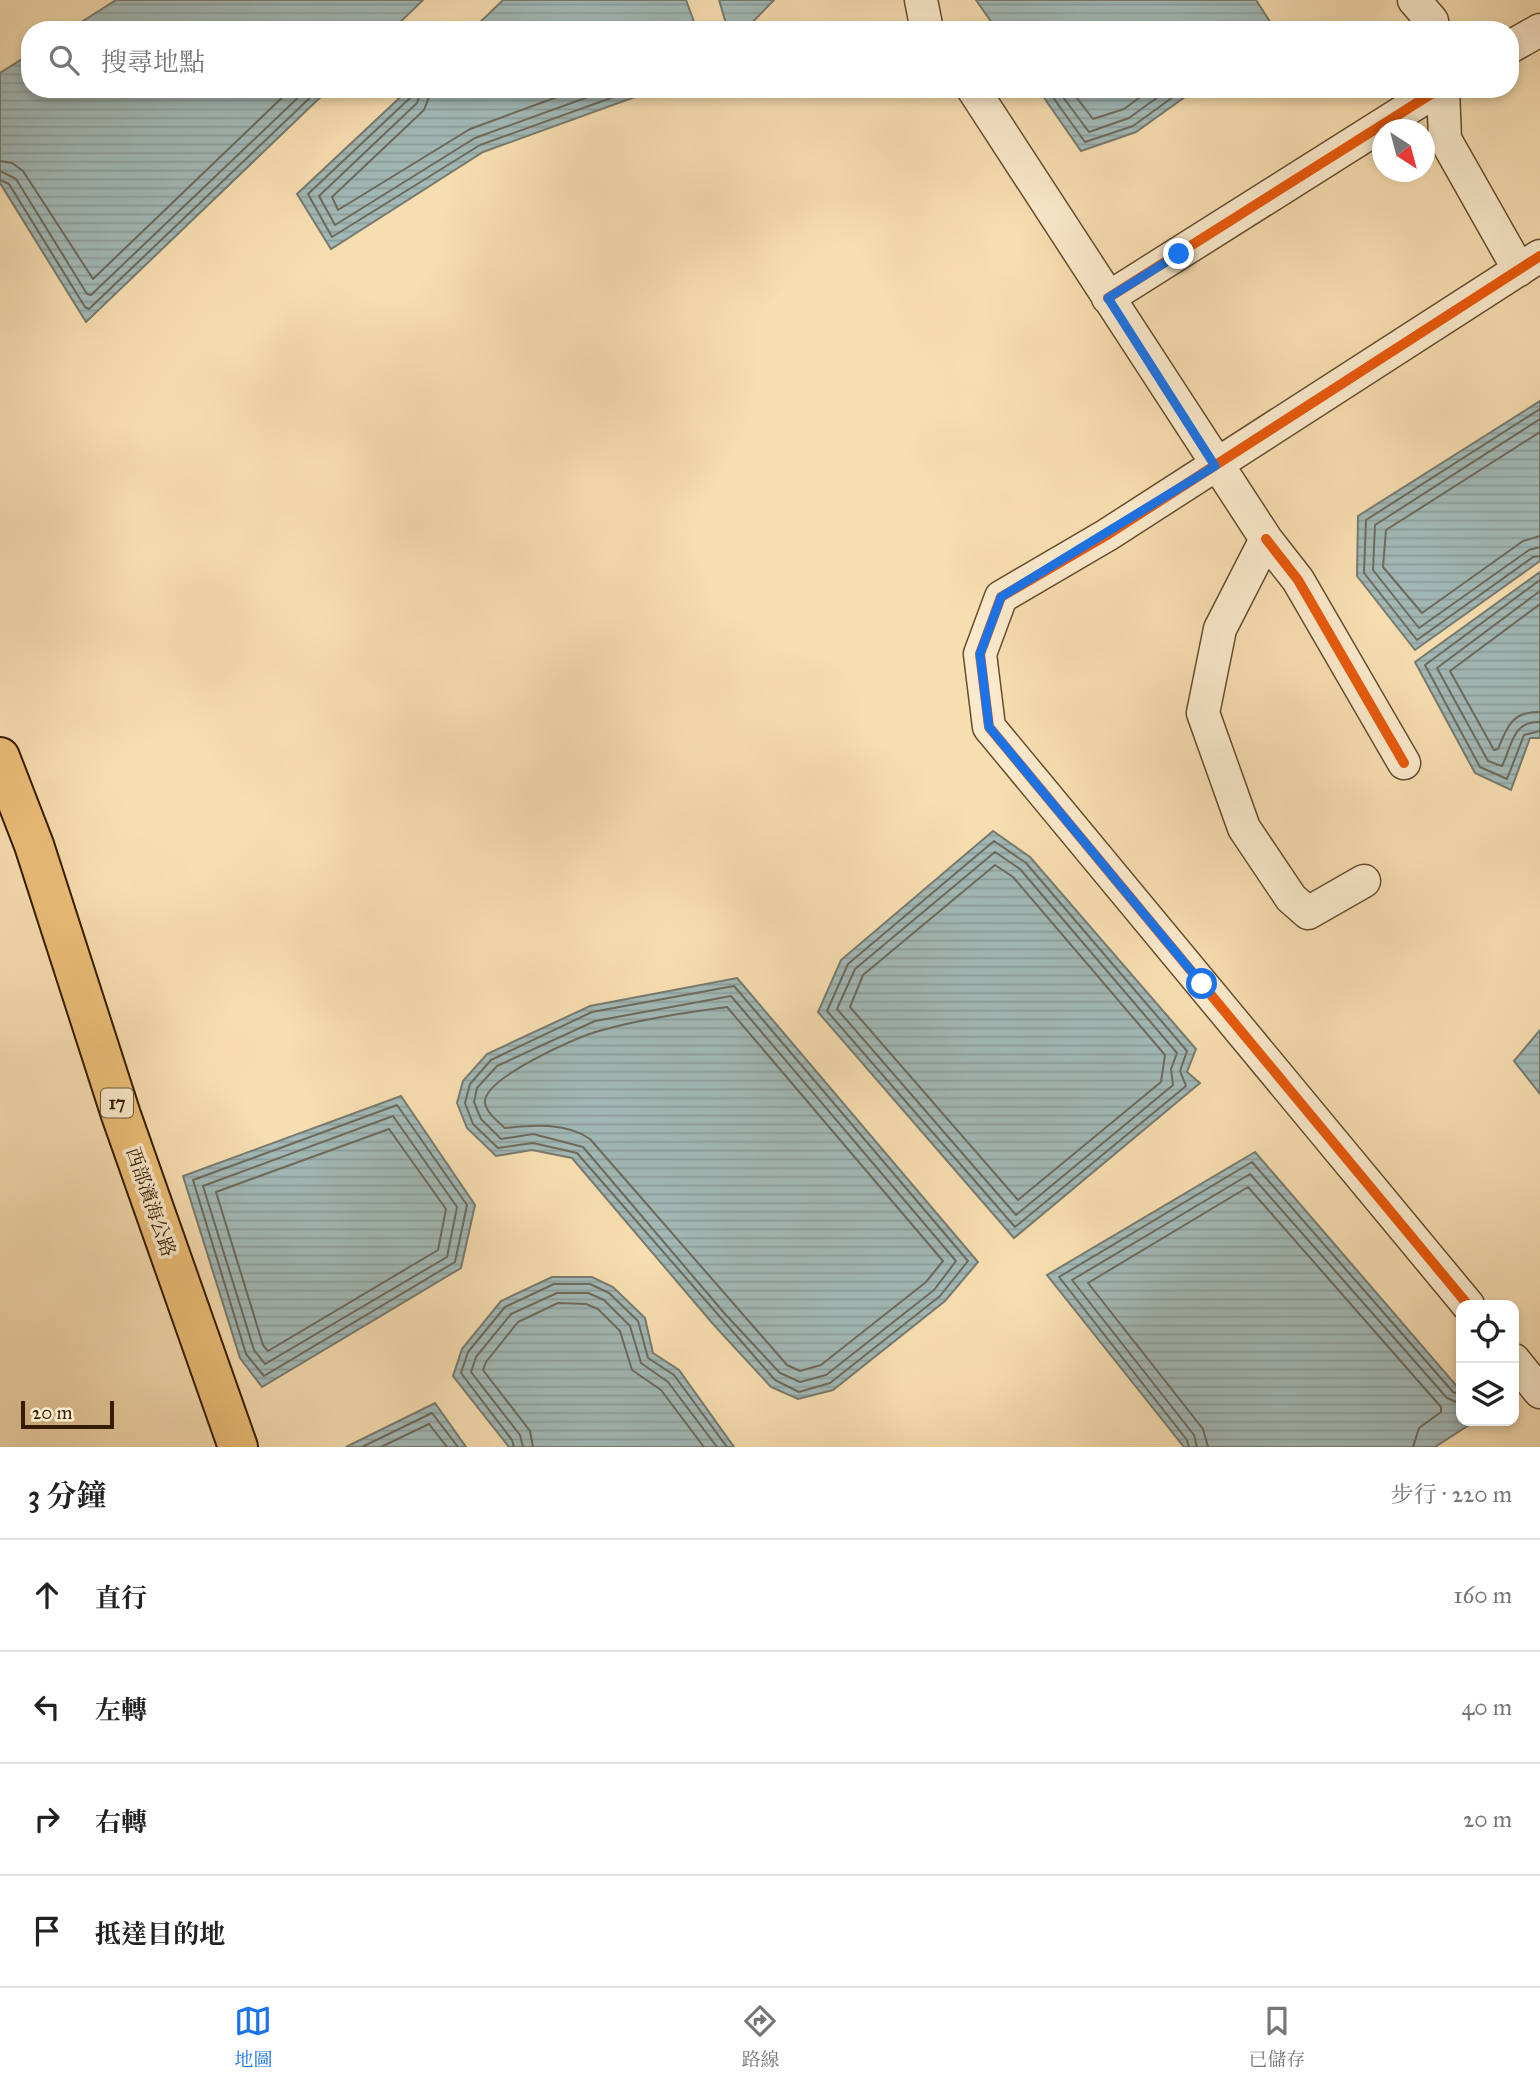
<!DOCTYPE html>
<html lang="zh-TW">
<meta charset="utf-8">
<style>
:root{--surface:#fff;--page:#f2f2f2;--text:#222;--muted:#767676;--line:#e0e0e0;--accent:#1a73e8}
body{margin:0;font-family:"IM FELL Great Primer","Noto Serif TC",serif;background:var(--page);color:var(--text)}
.controls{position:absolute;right:21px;bottom:21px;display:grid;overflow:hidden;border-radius:14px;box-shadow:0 4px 10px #0003}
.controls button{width:63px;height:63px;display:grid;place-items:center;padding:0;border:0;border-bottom:2px solid var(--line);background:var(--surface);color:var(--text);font:35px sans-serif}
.compass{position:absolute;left:1372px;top:119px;width:63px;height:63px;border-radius:50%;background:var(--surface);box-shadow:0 4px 10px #0003;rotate:144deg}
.scale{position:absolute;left:21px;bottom:18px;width:93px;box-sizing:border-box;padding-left:7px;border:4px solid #381c02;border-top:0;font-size:19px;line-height:24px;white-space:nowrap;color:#381c02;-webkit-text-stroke:5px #faeacc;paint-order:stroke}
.stop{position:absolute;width:21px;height:21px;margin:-16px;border:5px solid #1a73e8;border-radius:50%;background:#fff}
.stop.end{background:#1a73e8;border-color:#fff;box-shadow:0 2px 7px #0008}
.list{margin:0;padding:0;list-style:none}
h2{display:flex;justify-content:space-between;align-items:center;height:91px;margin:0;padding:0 28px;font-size:30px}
h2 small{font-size:23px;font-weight:400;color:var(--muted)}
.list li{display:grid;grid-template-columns:46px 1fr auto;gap:21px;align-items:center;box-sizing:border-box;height:112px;padding:0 28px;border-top:2px solid var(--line)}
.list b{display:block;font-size:26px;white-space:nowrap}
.list em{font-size:23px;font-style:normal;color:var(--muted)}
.icon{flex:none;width:38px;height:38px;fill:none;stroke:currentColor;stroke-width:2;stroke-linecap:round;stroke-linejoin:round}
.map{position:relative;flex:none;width:1540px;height:1447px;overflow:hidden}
.search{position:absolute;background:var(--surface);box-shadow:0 4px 10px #0003;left:21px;right:21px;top:21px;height:77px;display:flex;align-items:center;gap:18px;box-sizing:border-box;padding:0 24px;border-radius:28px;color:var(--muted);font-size:26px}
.sheet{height:539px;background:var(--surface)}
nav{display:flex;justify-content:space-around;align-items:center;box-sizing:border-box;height:98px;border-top:2px solid var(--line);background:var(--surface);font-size:19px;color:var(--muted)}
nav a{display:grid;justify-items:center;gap:4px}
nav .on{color:var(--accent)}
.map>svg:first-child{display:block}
</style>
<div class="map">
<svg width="1540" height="1447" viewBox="0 0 1540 1447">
<defs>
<pattern id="water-rules" width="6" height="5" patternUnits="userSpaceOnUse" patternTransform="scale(1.75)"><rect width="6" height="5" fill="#a2b9b7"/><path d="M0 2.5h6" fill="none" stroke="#8c9e9c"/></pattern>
</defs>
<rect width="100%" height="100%" fill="#f7deb1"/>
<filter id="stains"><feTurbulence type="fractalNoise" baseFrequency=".00286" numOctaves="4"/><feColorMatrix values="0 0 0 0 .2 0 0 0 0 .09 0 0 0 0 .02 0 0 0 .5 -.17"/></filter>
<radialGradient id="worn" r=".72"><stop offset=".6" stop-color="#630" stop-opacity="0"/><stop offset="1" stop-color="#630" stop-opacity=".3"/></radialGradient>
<!-- water -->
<path fill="url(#water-rules)" stroke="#787a6f" stroke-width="2" d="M116,0H423L392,30H69Z
M503,0H686L697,30H472Z
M719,0H774L745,30H728Z
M976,0H1256L1274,28L997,30Z
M30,54V89H329L86,322L0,183V73Z
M409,89H657L483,152L331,249L297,194Z
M1038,89H1196L1136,132L1081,151Z
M1540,401V561L1415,650L1357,576L1358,516Z
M1540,572V738H1530L1511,790L1475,773L1415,662Z
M993,831L1030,857L1196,1049L1187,1072L1200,1083L1014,1238L818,1012L841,960Z
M737,978L978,1262L945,1301L833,1390L798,1399L771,1387L713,1324L572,1158L532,1150L496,1156L467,1128L457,1103L463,1081L487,1054L590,1006Z
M1540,1030V1094L1514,1061Z
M401,1096L475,1205L461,1268L262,1387L240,1358L183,1176Z
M1255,1152L1461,1391V1421H1475L1435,1447H1184L1047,1275Z
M552,1277H592L613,1287L645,1318L653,1353L679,1370L734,1447H509L453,1376L462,1349L501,1301Z
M435,1403L466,1447H346Z"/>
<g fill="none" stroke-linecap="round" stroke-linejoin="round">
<!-- shore -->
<path stroke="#6d6a5c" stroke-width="2" d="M413,89L411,97L308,194L332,237L480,145L636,89
M422,89L417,103L319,196L335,225L475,138L610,89
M432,89L424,110L332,197L338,210L470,129L579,89
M1047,89L1085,142L1133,126L1184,89
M1057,89L1089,132L1129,118L1169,89
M1070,89L1093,119L1124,109L1151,89
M0,161L12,163L23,171L93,279L291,89
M0,171L16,179L87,294L91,295L307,89
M0,180L9,184L85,307L89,309L319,89
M1540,409L1366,520L1364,573L1417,640L1533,557L1540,556
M1540,419L1375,525L1373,570L1419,628L1529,550L1540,547
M1540,432L1386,530L1383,567L1422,613L1523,541L1540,536
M1540,580L1425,665L1480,767L1507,779L1524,735L1540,731
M1540,591L1437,668L1488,761L1502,766C1512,746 1512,721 1540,722
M1540,604L1450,671L1494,750L1498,749C1507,726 1513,711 1540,712
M994,841L1026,863L1187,1051L1180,1071L1186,1086L1015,1227L827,1011L848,964Z
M995,852L1020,869L1177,1053L1171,1069L1173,1085L1016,1215L837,1009L855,969Z
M995,865L1013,877L1165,1055L1161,1082L1018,1200L850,1007L863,975Z
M734,986L968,1261L940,1296L830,1383L799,1392L775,1380L577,1153L533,1143L498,1148L473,1124L465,1103L470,1084L491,1060L592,1012Z
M731,996L956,1261L934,1290L826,1375L800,1382L780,1373L725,1314L583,1147L533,1134L501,1139L481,1119L474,1102L477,1088L497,1066L595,1021Z
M727,1007L943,1261L926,1282L821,1365L800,1371L787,1365L590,1139C566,1122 532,1125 505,1128C497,1121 487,1113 485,1103C482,1079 578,1036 599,1031C640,1019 685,1013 727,1007Z
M397,1105L467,1205L455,1262L264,1376L246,1354L193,1180Z
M393,1116L457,1207L447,1257L265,1364L254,1350L203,1186Z
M389,1129L446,1209L438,1250L268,1351L263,1345L216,1192Z
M362,1447L432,1413L458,1447
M381,1447L429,1424L447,1447
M514,1447L512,1440L461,1373L468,1352L505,1307L554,1284H590L609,1293L638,1321L648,1358L674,1375L727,1447
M523,1447L520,1435L471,1372L476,1357L511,1314L557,1293H588L604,1300L630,1326L641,1363L668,1382L717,1447
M533,1447L530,1431L483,1370L486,1362L518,1322L558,1303L586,1304L598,1309L620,1331L632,1370L661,1390L704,1447
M1189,1447L1187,1440L1059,1277L1252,1162L1453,1392L1461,1395
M1197,1447L1194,1435L1072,1280L1250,1174L1447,1398L1461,1404
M1208,1447L1203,1429L1088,1283L1248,1187L1441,1407V1412L1419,1428L1413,1447"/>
<!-- minor casing -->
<g stroke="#684c2e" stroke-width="35">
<path id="minor" d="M921,0L927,30
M1414,0L1432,21L1433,30
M1510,47L1540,30
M973,89L1266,539L1220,629L1203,713L1244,828L1291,898L1308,913L1364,881
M1443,89L1445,139L1519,270
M1108,298L1439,89
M1266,539L1298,580L1404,763
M1468,1305L989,727L980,654L1001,597L1107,535L1540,256
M1514,1360L1540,1392"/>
</g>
<!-- primary casing -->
<g stroke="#381c02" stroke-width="42">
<path id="primary" d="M0,757L34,845L121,1115L238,1447"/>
</g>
<!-- minor -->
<use href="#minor" stroke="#faeacc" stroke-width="32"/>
<!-- primary -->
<use href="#primary" stroke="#ecbf78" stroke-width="38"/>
<!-- cycleway casing -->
<g stroke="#faeacc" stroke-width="15">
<path id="cycleway" d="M1108,298L1439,89
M1266,539L1298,580L1404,763
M1468,1305L989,727L980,654L1001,597L1107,535L1540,256"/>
</g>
<!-- cycleway -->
<use href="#cycleway" stroke="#e8590c" stroke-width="10"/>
</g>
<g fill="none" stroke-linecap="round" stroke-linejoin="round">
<!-- route -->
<path stroke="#1a73e8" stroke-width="9" d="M1179,254L1108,298L1215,466L1001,597L980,654L989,727L1202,984"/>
</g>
<g text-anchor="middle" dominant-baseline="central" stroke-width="7" stroke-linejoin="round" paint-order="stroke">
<!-- shield labels -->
<rect fill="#faeacc" stroke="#725a3f" stroke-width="2" x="101" y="1088.5" width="32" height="29" rx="5"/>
<g font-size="18" font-weight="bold" fill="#381c02">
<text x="117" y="1103">17</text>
</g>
<!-- street labels -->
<g font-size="19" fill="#381c02" stroke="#faeacc">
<text transform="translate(151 1202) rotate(71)">西部濱海公路</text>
</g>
</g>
<rect width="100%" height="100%" filter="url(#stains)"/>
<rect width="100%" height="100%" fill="url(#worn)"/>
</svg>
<div class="controls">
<button><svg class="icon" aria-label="locate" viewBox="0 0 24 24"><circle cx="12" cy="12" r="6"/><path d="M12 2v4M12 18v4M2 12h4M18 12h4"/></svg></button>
<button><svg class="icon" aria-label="layers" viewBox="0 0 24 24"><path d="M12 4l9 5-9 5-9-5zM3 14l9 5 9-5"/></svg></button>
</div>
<svg class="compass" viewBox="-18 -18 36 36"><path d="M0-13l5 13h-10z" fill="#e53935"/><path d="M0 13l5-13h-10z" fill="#767676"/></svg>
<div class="scale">20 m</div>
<div class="stop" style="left:1202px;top:984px"></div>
<div class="stop end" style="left:1179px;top:254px"></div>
<div class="search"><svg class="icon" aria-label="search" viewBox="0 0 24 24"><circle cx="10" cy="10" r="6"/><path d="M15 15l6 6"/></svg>搜尋地點</div>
</div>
<section class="sheet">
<h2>3 分鐘<small>步行 · 220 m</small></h2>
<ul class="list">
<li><svg class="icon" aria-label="ahead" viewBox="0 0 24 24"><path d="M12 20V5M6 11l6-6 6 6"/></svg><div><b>直行</b></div><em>160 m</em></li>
<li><svg class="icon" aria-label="left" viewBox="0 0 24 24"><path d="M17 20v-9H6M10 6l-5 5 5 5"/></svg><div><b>左轉</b></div><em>40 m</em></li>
<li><svg class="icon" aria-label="right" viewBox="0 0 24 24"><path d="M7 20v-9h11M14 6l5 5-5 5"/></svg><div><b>右轉</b></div><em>20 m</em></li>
<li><svg class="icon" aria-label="arrive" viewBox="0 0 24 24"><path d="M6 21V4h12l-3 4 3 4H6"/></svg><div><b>抵達目的地</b></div></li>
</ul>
</section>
<nav>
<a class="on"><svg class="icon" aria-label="map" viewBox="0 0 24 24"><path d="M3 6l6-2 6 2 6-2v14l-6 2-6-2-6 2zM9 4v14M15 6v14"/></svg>地圖</a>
<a><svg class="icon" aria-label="directions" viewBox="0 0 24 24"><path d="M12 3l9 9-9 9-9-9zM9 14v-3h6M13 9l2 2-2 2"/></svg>路線</a>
<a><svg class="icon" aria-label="saved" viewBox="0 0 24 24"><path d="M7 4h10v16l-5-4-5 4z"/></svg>已儲存</a>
</nav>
